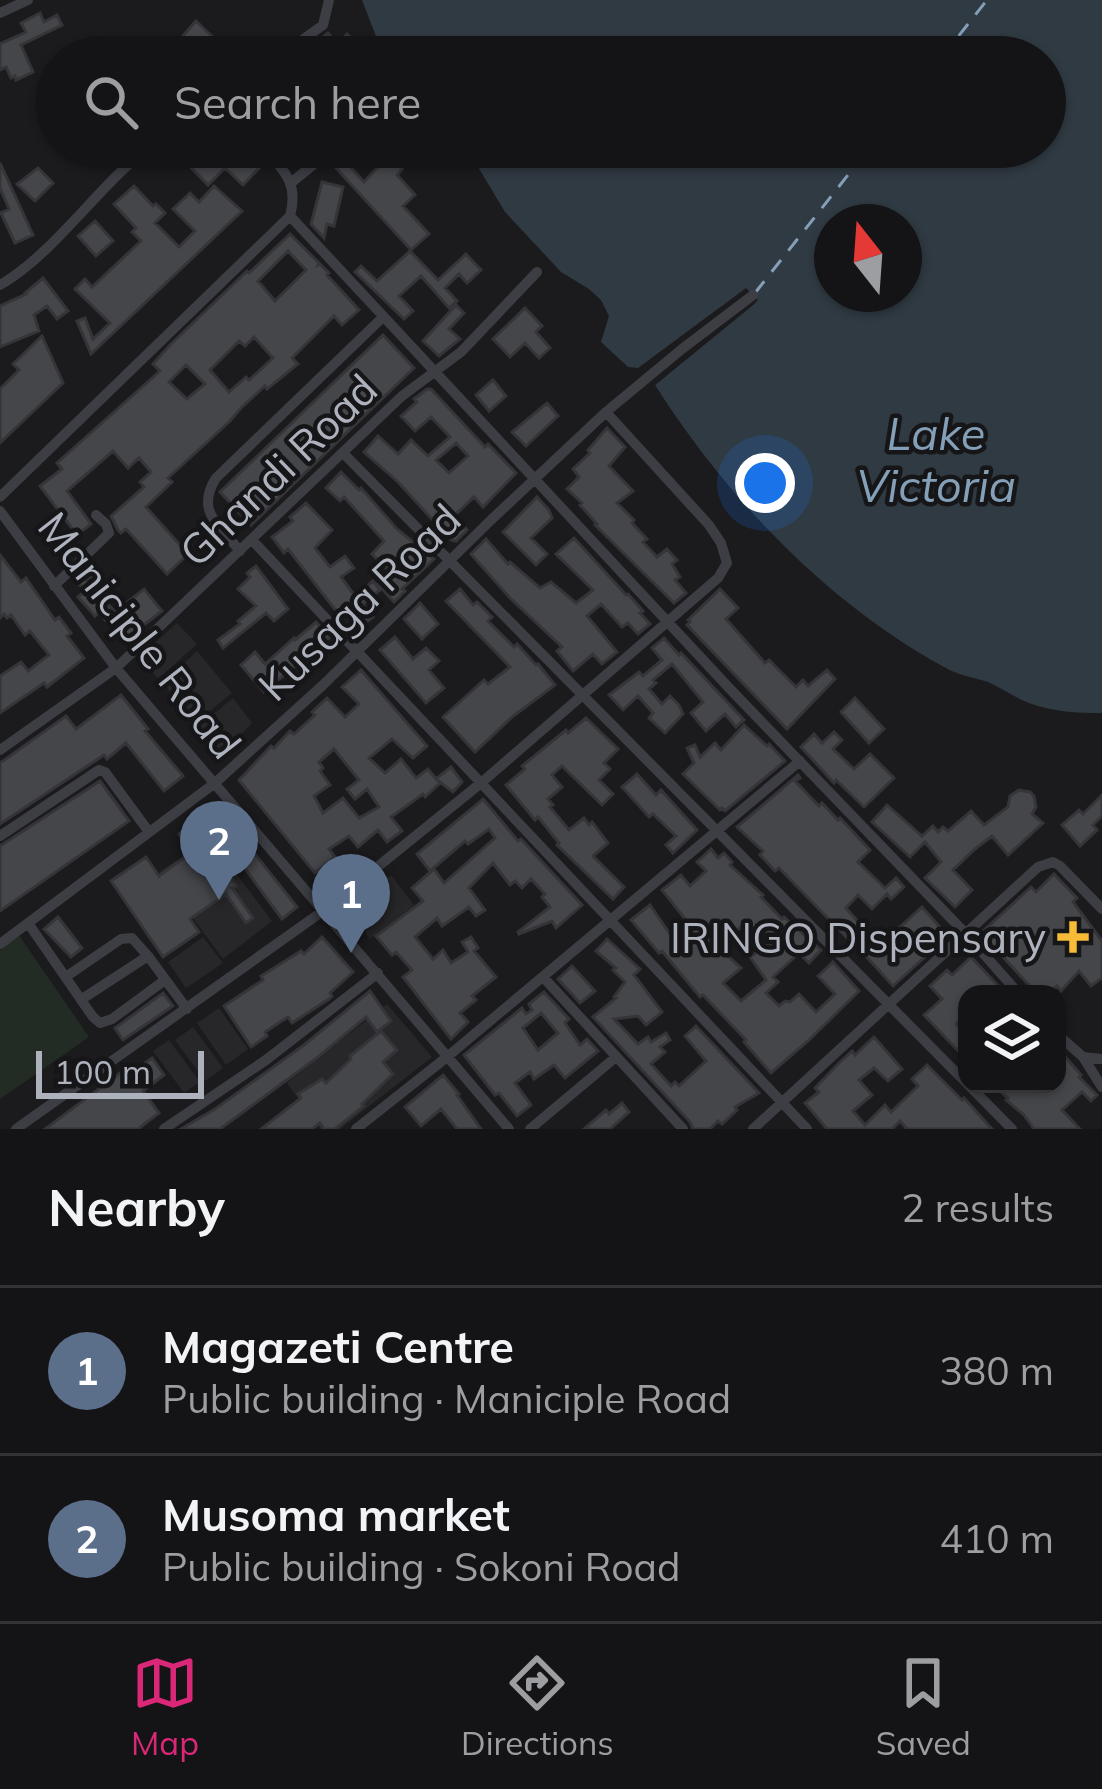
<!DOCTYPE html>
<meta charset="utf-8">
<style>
:root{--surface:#141416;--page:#212123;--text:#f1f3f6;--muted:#9d9ea1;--line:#333335;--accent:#db2777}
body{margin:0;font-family:Mulish,sans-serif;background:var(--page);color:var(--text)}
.controls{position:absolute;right:36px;bottom:36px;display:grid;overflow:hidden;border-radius:24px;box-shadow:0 3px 9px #0004}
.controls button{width:108px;height:108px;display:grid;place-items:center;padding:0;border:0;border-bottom:3px solid var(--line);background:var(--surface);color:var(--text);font:60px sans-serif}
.compass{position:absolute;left:814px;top:204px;width:108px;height:108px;border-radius:50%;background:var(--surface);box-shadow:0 3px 9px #0004;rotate:343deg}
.scale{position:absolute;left:36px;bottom:30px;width:168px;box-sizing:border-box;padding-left:12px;border:6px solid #adb2bd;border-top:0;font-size:33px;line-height:42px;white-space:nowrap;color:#adb2bd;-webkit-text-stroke:9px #161618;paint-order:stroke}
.you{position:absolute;left:765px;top:483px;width:42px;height:42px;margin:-30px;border:9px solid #fff;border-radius:50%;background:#1a73e8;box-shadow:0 0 0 18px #1a73e833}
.badge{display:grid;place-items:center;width:78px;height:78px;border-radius:50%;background:var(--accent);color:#fff;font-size:39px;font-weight:700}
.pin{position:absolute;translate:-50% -99px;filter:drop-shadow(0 3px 6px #0008)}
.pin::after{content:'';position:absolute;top:63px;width:42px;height:36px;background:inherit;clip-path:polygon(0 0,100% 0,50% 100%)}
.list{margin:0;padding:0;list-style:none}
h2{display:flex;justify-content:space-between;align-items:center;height:156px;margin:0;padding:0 48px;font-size:51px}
h2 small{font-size:39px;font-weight:400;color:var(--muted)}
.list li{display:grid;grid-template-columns:78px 1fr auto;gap:36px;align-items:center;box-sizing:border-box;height:168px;padding:0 48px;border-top:3px solid var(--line)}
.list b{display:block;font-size:45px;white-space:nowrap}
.list p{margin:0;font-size:39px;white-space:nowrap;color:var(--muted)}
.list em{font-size:39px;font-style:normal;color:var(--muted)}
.icon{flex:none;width:66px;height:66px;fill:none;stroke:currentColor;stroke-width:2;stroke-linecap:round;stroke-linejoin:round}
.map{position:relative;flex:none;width:1102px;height:1129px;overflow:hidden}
.search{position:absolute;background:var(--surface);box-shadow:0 3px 9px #0004;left:36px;right:36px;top:36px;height:132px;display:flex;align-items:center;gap:30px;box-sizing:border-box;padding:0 42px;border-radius:66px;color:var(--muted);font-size:45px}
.sheet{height:492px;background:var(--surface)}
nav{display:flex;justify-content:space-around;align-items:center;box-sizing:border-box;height:168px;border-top:3px solid var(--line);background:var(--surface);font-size:33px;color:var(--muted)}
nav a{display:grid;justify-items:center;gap:6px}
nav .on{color:var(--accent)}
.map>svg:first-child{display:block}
</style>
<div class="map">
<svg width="1102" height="1129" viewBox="0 0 1102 1129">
<rect width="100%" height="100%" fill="#1b1b1d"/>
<!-- built -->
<path fill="#27272a" d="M177,623L197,644L158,679L139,657Z
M197,651L232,693L195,723L163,683Z
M233,698L252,723L223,754L199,726Z
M210,839L272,921L223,959L159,872Z
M391,875L414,905L370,939L348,909Z
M203,937L223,963L186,988L168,962Z
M387,1004L432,1057L340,1129H320L287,1083Z
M219,1008L248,1049L226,1065L197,1023Z
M193,1027L223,1068L205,1081L175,1040Z
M169,1040L200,1082L184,1093L153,1051Z"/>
<!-- green -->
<path fill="#222c24" d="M16,931L89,1037L0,1099V951Z"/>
<!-- water -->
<path fill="#303a42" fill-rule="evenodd" d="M362,0H1102V713C1077,713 1053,712 1029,703C1015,698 1002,688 988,682C973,677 957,675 944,667C826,602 727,498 655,385L758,301L638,368L628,367L601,342L609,316L601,300L589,289L561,272L505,212L466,147H1045V57H387L377,39ZM832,222H904V294H832Z"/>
<!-- pier -->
<path fill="#1b1b1d" d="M746,288L758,300L655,385L651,381L746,296L643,372L638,368Z"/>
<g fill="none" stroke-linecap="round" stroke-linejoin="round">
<!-- ferry -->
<path stroke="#849fb8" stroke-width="3" stroke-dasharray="15 12" stroke-linecap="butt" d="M942,57L987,0
M755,293L870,147"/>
</g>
<!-- building -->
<path fill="#45464a" stroke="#353539" stroke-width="3" fill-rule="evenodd" d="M40,13L44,22L57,15L62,25L21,45L33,72L16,80L15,76L11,78L6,67L0,70V44L26,32L21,23Z
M196,21L218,42L204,57L181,38Z
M328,33L337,44L347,34L362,48L355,56L347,49L339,57H296Z
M188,147H225L239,161L250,149L264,163L243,185L225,168L208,185L179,155Z
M388,156L402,169L397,175L415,195L403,206L429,234L411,250L336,168L344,160L364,182L377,168L373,165L381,157L384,160Z
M0,163L33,235L15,243L1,213L9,209L0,188Z
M38,168L53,183L35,201L17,184Z
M322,182L343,187L334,226L327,224L324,238L311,224Z
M134,186L153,206L156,204L165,213L155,223L179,247L195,231L173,209L190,193L199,202L214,186L242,211L91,354L77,321L85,318L93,339L110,323L75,289L85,279L92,287L141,241L132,232L136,228L114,204Z
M95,221L113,241L96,256L78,236Z
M290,234L319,263L318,265L320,264L329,273L327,275L359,310L342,325L334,316L292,358L298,364L267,389L265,386L241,408L230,421L168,478L172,482L146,507L188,554L167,574L126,529L121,533L118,530L111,516L144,487L140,482L151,472L139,458L128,468L113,451L67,491L91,524L77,535L40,486L62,469L57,463L160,371L153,364L170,345L247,271L249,273ZM288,251L306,270L275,301L258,281ZM254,337L273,358L249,380L246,377L229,392L210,370L239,341L245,346ZM186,365L205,384L187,399L169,382Z
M410,251L438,280L466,254L481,270L467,283L459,274L445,288L457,301L449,308L421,276L399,296L413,311L404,319L355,272L361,266L377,281Z
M43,278L68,311L57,319L47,306L34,315L39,331L0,347V306L26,294L25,293Z
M456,305L464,313L449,329L460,339L439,356L423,341Z
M525,308L542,326L536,332L550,348L539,358L525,343L510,357L493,339Z
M383,335L414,368L251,525L220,492Z
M42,336L63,383L0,443V389L19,370L13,364Z
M493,380L506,396L489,411L476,395Z
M427,389H431L485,447L488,444L516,473L483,507L474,497L455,515L467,530L456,541L451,540L398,482L364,452L378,436L398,454L411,440L428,456L450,437L431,417L415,431L401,416L417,402L414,399ZM456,443L468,456L449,473L436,460Z
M547,403L558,416L526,446L512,432Z
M607,428L625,447L609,466L633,491L617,503L634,520L632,523L647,539L643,542L657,557L667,549L677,560L672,564L680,577L675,580L686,593L674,603L595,525L597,524L580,505L582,503L567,489L579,477L573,469L590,453L588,450Z
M341,472L359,490L361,488L397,529L434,559L402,589L405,591L394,602L378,584L390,572L372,554L384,541L344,497L340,501L326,488Z
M537,497L549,510L552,518L531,538L547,554L536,565L503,532Z
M306,503L332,530L315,548L330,567L345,556L354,568L341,577L355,596L373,581L380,590L363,604L373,617L357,629L342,609L337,612L288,549L284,553L272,537L293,521L290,517Z
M574,538L626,595L628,594L635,602L643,611L640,613L650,624L638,634L628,623L622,627L601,604L587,616L617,652L602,664L593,654L573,671L557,651L562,647L510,598L471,554L486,539L508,564L510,562L540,588L551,582L576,603L593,590L556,554Z
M0,555L21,582L26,578L55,620L59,617L71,633L67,636L84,658L47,687L44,683L0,713V676L21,662L28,671L49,655L30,631L25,635L11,615L7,618L4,614L0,618Z
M256,566L288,609L274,621L266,613L223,648L218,640L240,624L238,621L256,606L238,589L250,577L247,573Z
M87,567L93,575L86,580L115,612L144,589L162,611L122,642L99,612L95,616L78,597L85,591L75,579Z
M460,589L473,605L477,602L492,617L488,621L514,647L517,644L536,665L538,664L555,685L512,717L475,752L443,717L484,680L488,684L510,667L446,601Z
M720,589L738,608L726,619L765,663L769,660L796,687L803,680L808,686L827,670L835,679L787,729L687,625L690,622L688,620Z
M420,603L438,624L422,639L404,619Z
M316,622L330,637L264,692L241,665L255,652L265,664L294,638L295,640Z
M395,637L413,659L426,648L439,661L429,670L444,688L426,703L380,650Z
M664,638L679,655L681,653L744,720L736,727L725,714L706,731L691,713L703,702L672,664L653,680L656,683L649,689L662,704L670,696L679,705L683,714L665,733L649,718L653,713L638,696L623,710L609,695L639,672L643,676L662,660L652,648Z
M361,670L427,746L413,758L392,739L369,758L385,773L401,759L416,778L428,769L436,779L451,767L462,782L453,792L437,780L440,783L425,797L423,794L391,817L402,831L387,842L378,830L358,847L349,836L329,849L335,857L315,873L239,780L271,746L274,748L290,731L294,734L315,715L312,712L327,698L345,717L359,704L342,687ZM334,749L359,780L347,789L355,799L367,789L379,807L359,818L343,798L323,813L314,796L330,785L320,771L323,768L319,762Z
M121,695L148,729L145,731L183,776L164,791L126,743L107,759L104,755L0,824V763L66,716L76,729Z
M855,698L884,729L869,743L841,712Z
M586,718L618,749L604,763L610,769L599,780L613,794L602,805L562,766L552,775L562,787L548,799L553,805L550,807L569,830L584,818L589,825L592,822L608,843L593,856L624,887L613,899L557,845L559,843L538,817L535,820L506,785L525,769L522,766L566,730L568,733Z
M744,725L767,746L769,744L785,761L725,811L722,808L720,810L683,774L694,763L687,748L695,745L700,757L715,743L721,750Z
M834,732L842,740L833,749L854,769L870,754L894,778L864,807L836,780L834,783L801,747L814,734L822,743Z
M637,774L656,795L661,790L697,830L673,853L666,845L676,836L653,814L649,817L622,787Z
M798,775L800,778L795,781L819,806L822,803L838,820L840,818L870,850L858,862L885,888L896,878L904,887L891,899L887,894L872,909L858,895L846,908L862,926L848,939L779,868L775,871L760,855L763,851L737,827Z
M100,781L129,821L0,911V846Z
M1019,790L1030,792L1034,796L1036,807L1032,814L1043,823L1008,855L992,836L975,849L953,870L972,890L955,907L925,878L941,862L925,842L910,857L872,822L887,805L922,836L933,826L938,832L943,827L948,831L971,811L984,825L1008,807L1010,796Z
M1102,795V816L1093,825L1097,830L1080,846L1062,825L1079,810L1083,814Z
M483,799L518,841L521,839L582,905L556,928L552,921L519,934L518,932L550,907L542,897L545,894L531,879L522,888L515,881L510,885L493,863L469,888L485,910L476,916L469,907L442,926L437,918L415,937L433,959L443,950L451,963L468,952L462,942L471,937L478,948L474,951L496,977L472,996L476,1000L460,1013L468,1022L451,1039L403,977L412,970L396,952L392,955L376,936L423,901L412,888L434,869L444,883L495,838L489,829L468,844L465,841L430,871L417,854Z
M216,805L297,907L282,919L213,825L208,828L211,833L201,839L229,872L236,886L232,888L253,918L246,923L226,894L190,919L199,932L163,957L111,881L146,857L159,876L193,851L179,834Z
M711,849L718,858L724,853L732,862L730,865L763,895L761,897L782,919L784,917L821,950L809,963L799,953L773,977L778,982L766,993L779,1006L785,1001L790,1002L799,994L816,1012L835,994L818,976L833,962L859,991L808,1041L771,1073L744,1042L746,1040L703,995L700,997L662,951L659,953L631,920L650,905L676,943L694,930L662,890L681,875L690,886L706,871L697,862ZM747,922L751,933L763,928L775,940L750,957L766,980L741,1001L723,983L741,968L717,946Z
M1054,874L1077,898L1073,902L1102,941V978L1091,986L1079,971L1061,991L1057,986L1048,994H1037L981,933L1031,887L1036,892Z
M922,907L948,936L893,986L864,954L881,939L896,954L910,941L899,928Z
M58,917L82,948L71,957L44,929Z
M322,937L353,972L330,993L332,996L329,999L292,1023L288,1017L265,1032L267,1036L251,1047L224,1006L263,980L261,976L301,951L304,954Z
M607,939L640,969L634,975L662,1012L646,1025L638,1016L614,1019L638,1044L648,1037L651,1042L666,1033L670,1040L660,1047L665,1052L651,1064L671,1086L675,1082L679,1086L706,1061L685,1036L696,1026L759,1093L735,1107L737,1110L722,1124L718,1121L710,1129H693L690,1122L593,1017L616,998L614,997L625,982L613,970L616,968L596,951Z
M971,957L1006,994H967V1014L956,1024L967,1034V1060L924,1015L942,999L930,986L947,970L952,975Z
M572,966L595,991L580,1003L558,979Z
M370,991L391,1021L377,1032L366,1017L318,1057L220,1129H181L215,1109L304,1045Z
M544,992L569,1019L565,1023L580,1045L587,1039L598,1051L565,1078L554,1065L534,1079L530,1072L515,1083L531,1105L517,1116L499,1093L495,1095L464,1055L522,1008L526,1014L532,1010L529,1004ZM541,1013L558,1033L538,1050L523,1028Z
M163,993L173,1006L123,1040L115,1028Z
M381,1031L397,1050L383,1062L393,1074L362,1104L364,1106L335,1129H324L320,1123L312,1129H261L301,1098L298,1094L322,1079L326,1083L351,1059L350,1056Z
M874,1037L902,1069L888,1081L874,1068L859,1080L872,1095L853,1111L865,1125L885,1105L891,1112L918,1086L912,1079L927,1065L962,1100L964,1098L992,1129H907L900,1121L892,1129H827L805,1103L819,1092L815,1088L839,1063L852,1051L855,1055Z
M1057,1047L1081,1075L1079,1077L1097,1095L1091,1101L1082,1092L1062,1110L1080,1129H1034L1024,1115L1006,1100L1008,1098L992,1084H1057Z
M152,1058L164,1075L143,1091L159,1113L138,1129H45L127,1068L131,1073Z
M443,1075L459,1094L457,1095L481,1129H457L441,1109L421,1126L405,1107Z
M622,1103L629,1112L610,1129H584L606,1110L609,1114Z"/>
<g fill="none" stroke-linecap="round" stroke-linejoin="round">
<!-- minor -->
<path stroke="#3d3e44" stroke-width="10" d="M0,13L28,0
M279,57L323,25L329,0
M292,182L335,147
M290,216L731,690L967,935L1019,994
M0,285C55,253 97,187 149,147
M343,453L1012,1129
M0,497L290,216C299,182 284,171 263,147
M0,511L116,668L509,1129
M252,540L807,1129
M240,551C219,525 195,511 216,478L382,318
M54,586L109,533L106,524L96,515
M0,750L116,668L402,396L461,352L537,272
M0,836L99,770L105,772L149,832
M28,923L93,1017L100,1023L112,1019L165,980
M0,944L215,783L323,685L491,520L606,412L682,349L753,295
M67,976L121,939L132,938L148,956L187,1009
M543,977L683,1129
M82,999L148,956
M1057,1034L1083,1057L1102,1059
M1083,1057L1102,1087
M16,1129L323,911L481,783L718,578L727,563L721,543L709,525L606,412
M164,1129L266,1060L378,973
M356,1129L447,1057L800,761
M530,1129L616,1057
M753,1129L1038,867L1053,862L1060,866L1102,909"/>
</g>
<!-- markers -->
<path fill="#f7bb38" stroke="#161618" stroke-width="4.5" d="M1067 919h12v12h12v12h-12v12h-12v-12h-12v-12h12z"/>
<g text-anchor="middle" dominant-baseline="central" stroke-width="9" stroke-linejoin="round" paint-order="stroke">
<!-- street labels -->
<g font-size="42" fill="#adb2bd" stroke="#161618">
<text transform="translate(278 470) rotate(-44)">Ghandi Road</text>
<text transform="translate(359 602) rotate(-44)">Kusaga Road</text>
<text transform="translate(140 635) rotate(52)">Maniciple Road</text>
</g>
<!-- poi labels -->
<g font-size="42" fill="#adb2bd" stroke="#161618" text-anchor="end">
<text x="1046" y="937">IRINGO Dispensary</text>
</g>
<!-- water labels -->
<g font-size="45" font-style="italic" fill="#849fb8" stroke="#161618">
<text x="936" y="433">Lake<tspan x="936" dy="52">Victoria</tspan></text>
</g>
</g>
</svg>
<div class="controls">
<button><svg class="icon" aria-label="layers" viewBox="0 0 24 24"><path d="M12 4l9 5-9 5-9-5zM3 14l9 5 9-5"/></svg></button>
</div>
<svg class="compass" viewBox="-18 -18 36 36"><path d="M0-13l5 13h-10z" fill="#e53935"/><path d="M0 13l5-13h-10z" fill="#9d9ea1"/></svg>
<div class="scale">100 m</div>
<div class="you"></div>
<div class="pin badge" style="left:351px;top:953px;background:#5c6f8a">1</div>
<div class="pin badge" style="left:219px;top:900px;background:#5c6f8a">2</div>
<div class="search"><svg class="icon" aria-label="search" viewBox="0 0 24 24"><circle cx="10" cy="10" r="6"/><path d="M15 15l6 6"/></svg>Search here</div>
</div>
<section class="sheet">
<h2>Nearby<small>2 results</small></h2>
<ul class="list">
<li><span class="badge" style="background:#5c6f8a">1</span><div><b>Magazeti Centre</b><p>Public building · Maniciple Road</p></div><em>380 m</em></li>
<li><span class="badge" style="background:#5c6f8a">2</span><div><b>Musoma market</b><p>Public building · Sokoni Road</p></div><em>410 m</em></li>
</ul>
</section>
<nav>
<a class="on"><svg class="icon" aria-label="map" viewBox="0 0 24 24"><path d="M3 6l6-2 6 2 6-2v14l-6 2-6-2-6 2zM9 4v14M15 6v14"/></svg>Map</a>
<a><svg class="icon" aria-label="directions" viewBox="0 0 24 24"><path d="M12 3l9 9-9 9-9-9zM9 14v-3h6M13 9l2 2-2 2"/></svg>Directions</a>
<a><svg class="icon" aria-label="saved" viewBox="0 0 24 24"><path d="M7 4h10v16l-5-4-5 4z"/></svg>Saved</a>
</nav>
